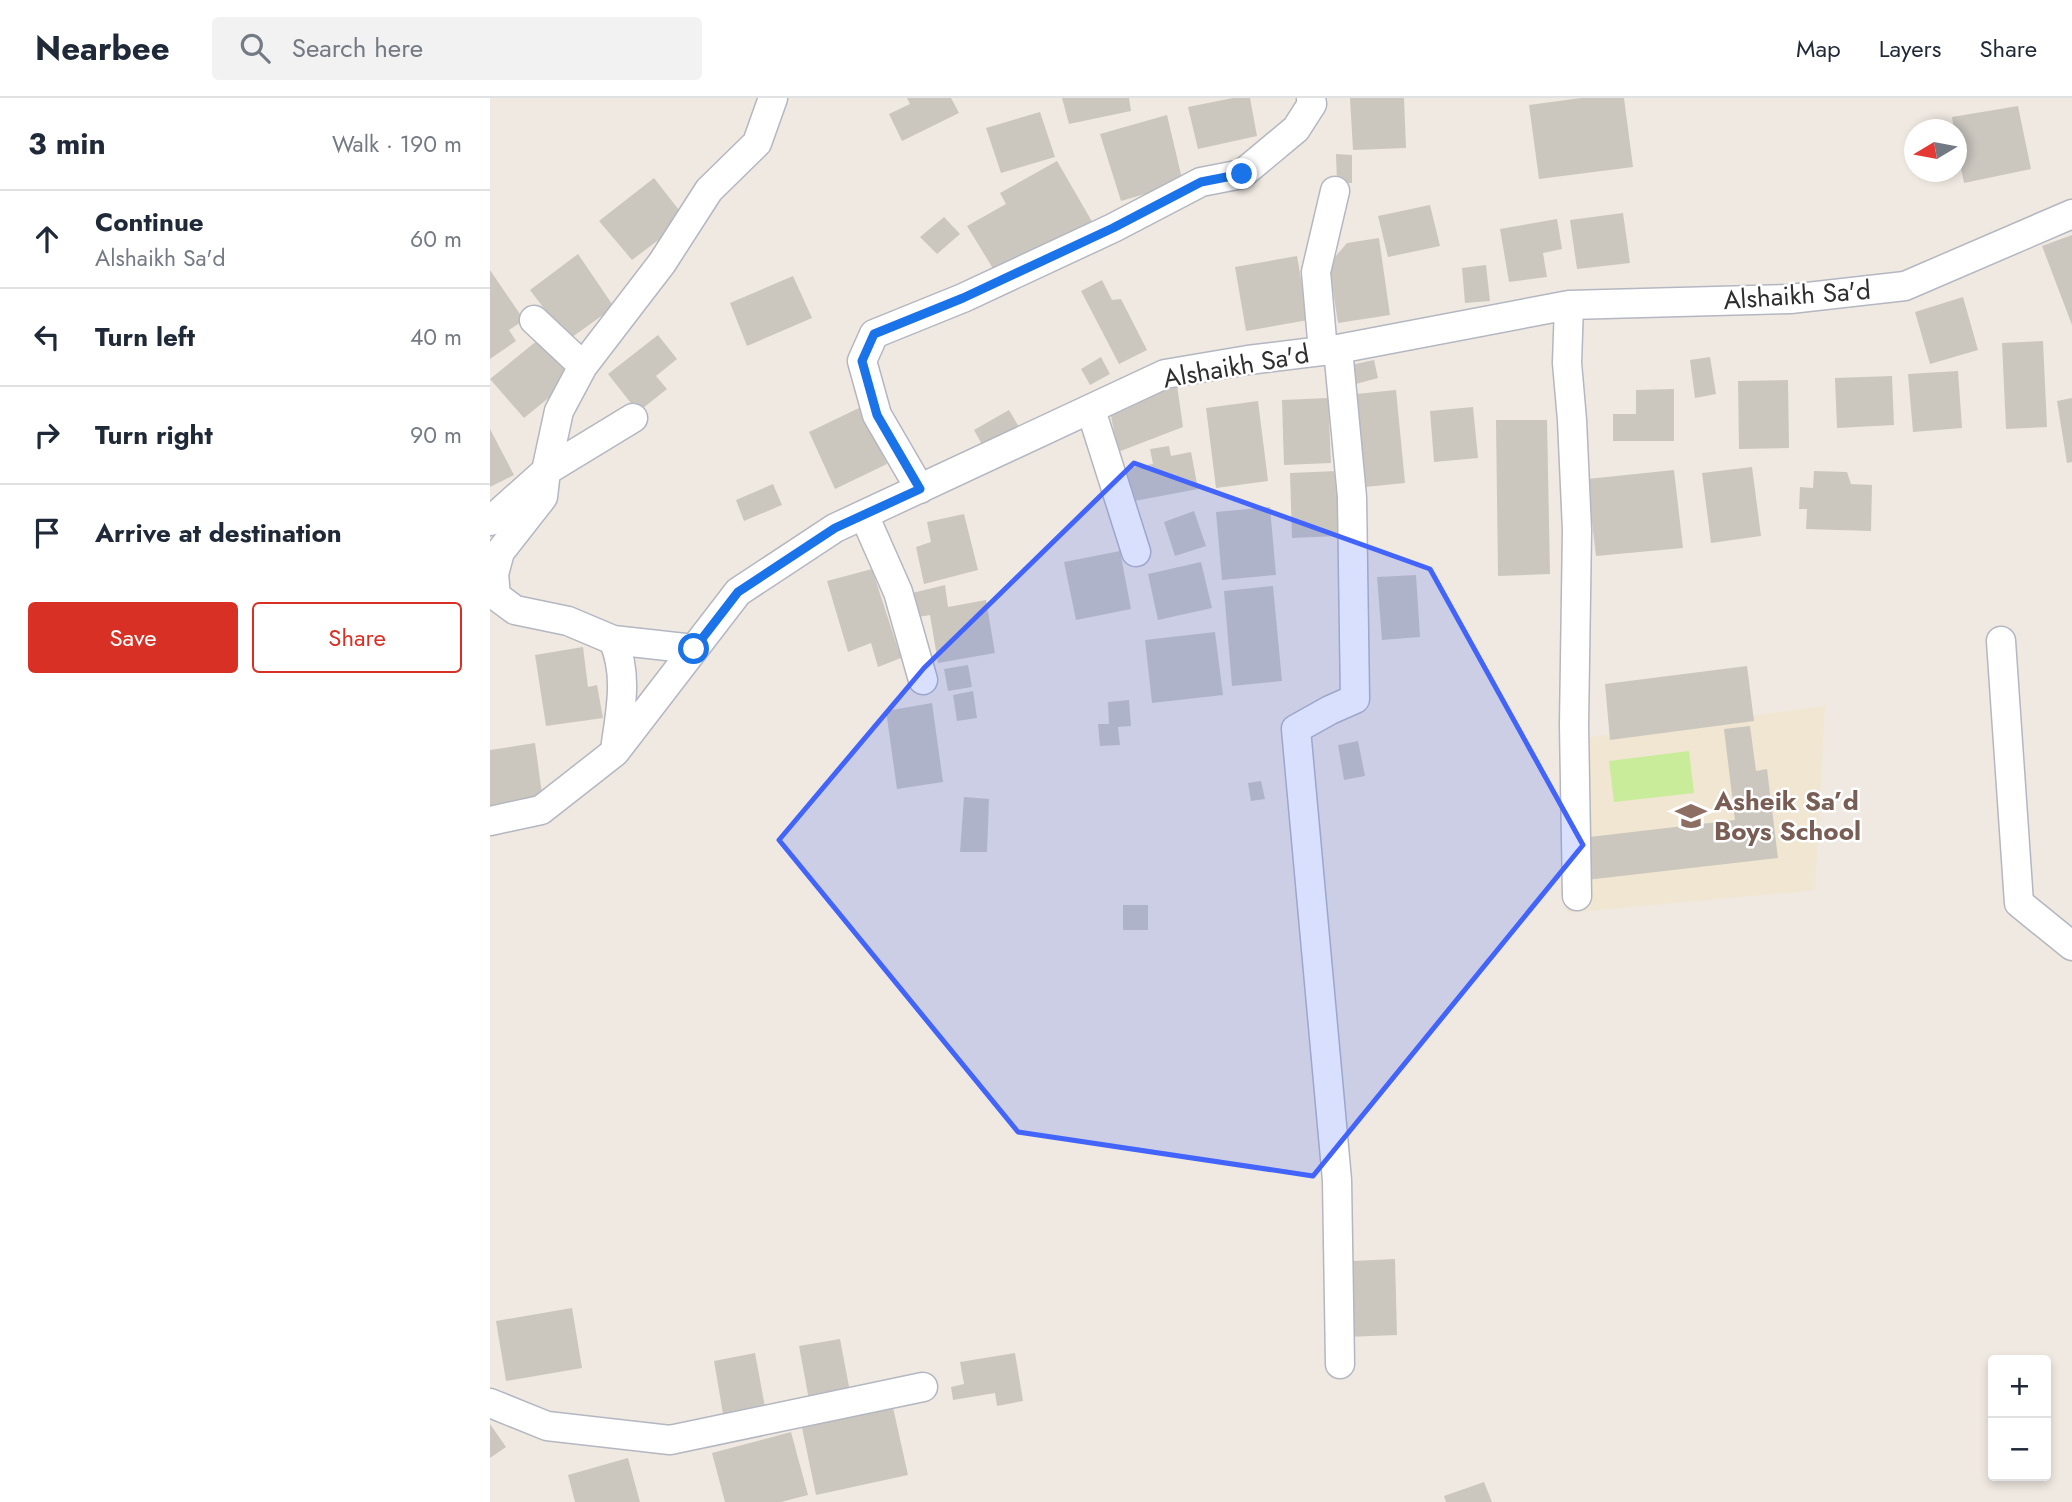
<!DOCTYPE html>
<meta charset="utf-8">
<style>
:root{--surface:#fff;--page:#f2f2f3;--text:#1f2937;--muted:#747a83;--line:#e0e1e3;--accent:#d93025}
body{margin:0;font-family:Jost,sans-serif;background:var(--page);color:var(--text)}
.controls{position:absolute;right:21px;bottom:21px;display:grid;overflow:hidden;border-radius:7px;box-shadow:0 4px 10px #0003}
.controls button{width:63px;height:63px;display:grid;place-items:center;padding:0;border:0;border-bottom:2px solid var(--line);background:var(--surface);color:var(--text);font:35px sans-serif}
.compass{position:absolute;left:1414px;top:21px;width:63px;height:63px;border-radius:50%;background:var(--surface);box-shadow:0 4px 10px #0003;rotate:260deg}
.stop{position:absolute;width:21px;height:21px;margin:-16px;border:5px solid #1a73e8;border-radius:50%;background:#fff}
.stop.end{background:#1a73e8;border-color:#fff;box-shadow:0 2px 7px #0008}
.list{margin:0;padding:0;list-style:none}
h2{display:flex;justify-content:space-between;align-items:center;height:91px;margin:0;padding:0 28px;font-size:30px}
h2 small{font-size:23px;font-weight:400;color:var(--muted)}
.list li{display:grid;grid-template-columns:46px 1fr auto;gap:21px;align-items:center;box-sizing:border-box;height:98px;padding:0 28px;border-top:2px solid var(--line)}
.list b{display:block;font-size:26px;white-space:nowrap}
.list p{margin:0;font-size:23px;white-space:nowrap;color:var(--muted)}
.list em{font-size:23px;font-style:normal;color:var(--muted)}
.actions{display:flex;gap:14px;padding:21px 28px}
.actions a{flex:1;padding:16px 0;border:2px solid var(--accent);border-radius:7px;text-align:center;font-size:24px;color:var(--accent)}
.actions .main{background:var(--accent);color:#fff}
.icon{flex:none;width:38px;height:38px;fill:none;stroke:currentColor;stroke-width:2;stroke-linecap:round;stroke-linejoin:round}
.map{position:relative;flex:none;width:1582px;height:1404px;overflow:hidden}
header{display:flex;align-items:center;gap:42px;box-sizing:border-box;height:98px;padding:0 35px;background:var(--surface);border-bottom:2px solid var(--line)}
header strong{font-size:33px}
nav{display:flex;gap:38px;margin-inline-start:auto;font-size:24px}
.search{width:490px;height:63px;background:var(--page);display:flex;align-items:center;gap:18px;box-sizing:border-box;padding:0 24px;border-radius:7px;color:var(--muted);font-size:26px}
main{display:flex}
aside{flex:1;background:var(--surface)}
.map>svg:first-child{display:block}
</style>
<header>
<strong>Nearbee</strong>
<div class="search"><svg class="icon" aria-label="search" viewBox="0 0 24 24"><circle cx="10" cy="10" r="6"/><path d="M15 15l6 6"/></svg>Search here</div>
<nav><a>Map</a><a>Layers</a><a>Share</a></nav>
</header>
<main>
<aside>
<h2>3 min<small>Walk · 190 m</small></h2>
<ul class="list">
<li><svg class="icon" aria-label="ahead" viewBox="0 0 24 24"><path d="M12 20V5M6 11l6-6 6 6"/></svg><div><b>Continue</b><p>Alshaikh Sa'd</p></div><em>60 m</em></li>
<li><svg class="icon" aria-label="left" viewBox="0 0 24 24"><path d="M17 20v-9H6M10 6l-5 5 5 5"/></svg><div><b>Turn left</b></div><em>40 m</em></li>
<li><svg class="icon" aria-label="right" viewBox="0 0 24 24"><path d="M7 20v-9h11M14 6l5 5-5 5"/></svg><div><b>Turn right</b></div><em>90 m</em></li>
<li><svg class="icon" aria-label="arrive" viewBox="0 0 24 24"><path d="M6 21V4h12l-3 4 3 4H6"/></svg><div><b>Arrive at destination</b></div></li>
</ul>
<div class="actions"><a class="main">Save</a><a>Share</a></div>
</aside>
<div class="map">
<svg width="1582" height="1404" viewBox="0 0 1582 1404">
<rect width="100%" height="100%" fill="#efe9e1"/>
<!-- education -->
<path fill="#f0e6d1" d="M1335,608L1325,792L1077,815L1070,643Z"/>
<!-- pitch -->
<path fill="#c9ec9a" d="M1199,653L1204,695L1124,704L1119,663Z"/>
<!-- building -->
<path fill="#cbc7bf" d="M417,0H461L469,15L412,43L399,16L420,6Z
M572,0H639L641,13L579,26Z
M743,0H760L767,38L708,51L698,9Z
M860,0H914L916,50L863,52Z
M1091,0H1134L1143,69L1049,81L1039,7Z
M1528,8L1541,71L1474,85L1466,45V32H1464L1462,19Z
M550,14L565,59L511,75L496,30Z
M677,17L693,85L631,103L610,36Z
M846,56L862,57V85H847Z
M567,63L604,127L510,182L477,128L516,106L510,95Z
M164,80L196,121L142,162L109,123Z
M940,107L950,148L898,159L888,118Z
M1133,115L1140,165L1087,171L1080,122Z
M454,119L470,136L447,156L430,139Z
M1067,121L1072,151L1053,155L1057,179L1019,184L1010,131Z
M1582,137V227L1552,148Z
M889,140L900,217L848,225L839,166L857,145Z
M88,156L124,209L78,242L40,192Z
M807,158L818,222L756,233L745,169Z
M996,167L1000,203L975,205L972,170Z
M0,172L34,222L19,232L26,243L0,261Z
M303,178L322,220L257,248L240,205Z
M612,182L622,202L631,201L657,252L629,266L591,193Z
M1473,199L1488,252L1440,266L1425,214Z
M168,237L187,261L166,278L177,291L148,314L118,276Z
M49,241L83,280L34,320L0,281Z
M1553,243L1557,329L1516,331L1512,245Z
M611,259L620,276L600,287L591,271Z
M1220,259L1226,296L1205,300L1200,262Z
M884,262L888,280L866,286L861,267Z
M1468,273L1472,330L1423,334L1418,276Z
M1402,278L1404,327L1347,330L1345,280Z
M1298,282L1299,350L1249,351L1248,283Z
M687,287L693,329L628,354L621,318Z
M1184,291V343H1123V316H1146V292Z
M906,292L915,385L875,389L866,296Z
M838,300L841,365L794,367L792,302Z
M1582,300V364L1577,365L1567,303Z
M768,303L778,383L726,390L716,310Z
M371,309L397,366L345,391L319,334Z
M983,309L988,360L944,364L940,313Z
M519,312L529,329L494,350L484,332Z
M1006,322H1057L1060,476L1008,478Z
M0,331L24,377L0,389Z
M679,348L681,358L701,354L708,391L639,404L633,371L663,366L660,351Z
M1262,369L1271,438L1221,445L1212,375Z
M1184,372L1193,450L1106,458L1097,381Z
M847,373L849,438L802,440L800,375Z
M1324,373L1357,374L1361,386L1382,387L1381,433L1316,431L1317,411H1309L1310,389L1323,390Z
M283,386L292,407L254,423L246,402Z
M780,409L786,477L732,482L726,414Z
M704,413L716,448L685,458L674,424Z
M474,416L488,472L434,486L426,449L441,444L437,424Z
M630,453L641,511L586,522L574,464Z
M711,464L722,510L668,522L658,476Z
M382,471L411,560L388,569L381,545L358,554L337,483Z
M926,477L930,539L892,542L887,479Z
M455,487L458,509L496,502L505,555L448,565L440,517L422,520L418,496Z
M783,488L792,583L742,588L734,493Z
M725,534L733,597L662,605L655,542Z
M93,549L98,589L107,587L113,620L56,628L45,557Z
M478,567L482,589L458,593L454,571Z
M1257,568L1264,623L1120,642L1115,586Z
M483,593L487,620L467,623L463,597Z
M639,602L641,628L628,629L630,647L610,648L608,626H619L618,604Z
M442,605L453,684L407,691L396,613Z
M1260,628L1266,673L1277,671L1288,760L1096,782L1091,740L1245,722L1234,631Z
M868,643L875,678L854,682L848,647Z
M45,645L53,703L0,710V652Z
M771,683L775,701L761,703L758,685Z
M474,699L499,701L497,754H470Z
M633,807H658V832H633Z
M905,1161L907,1237L856,1239L854,1176L863,1175V1163Z
M82,1210L92,1270L16,1283L6,1223Z
M350,1241L360,1294L319,1302L309,1248Z
M265,1255L275,1309L233,1316L224,1263Z
M525,1255L533,1303L507,1308L505,1295L463,1302L461,1289L474,1286L470,1264Z
M402,1305L418,1377L326,1397L311,1325Z
M0,1326L16,1349L0,1360Z
M301,1334L318,1397L291,1404H235L222,1355Z
M138,1360L150,1404H85L78,1377Z
M994,1384L1002,1404H956L954,1398Z"/>
<g fill="none" stroke-linecap="round" stroke-linejoin="round">
<!-- minor casing -->
<g stroke="#b4b7c1" stroke-width="31">
<path id="minor" d="M1079,207L1077,265L1082,322L1087,432L1084,627L1087,798
M44,222L93,268
M848,251L862,399L865,601L840,612L806,631L847,1082L850,1266
M833,253L826,174L845,93
M601,312L646,454
M143,320L56,373L53,399L10,454L4,476L6,498L25,512L78,523L123,542L204,551
M430,391L387,317L372,263L384,236L473,200L623,130L711,84L752,76L806,31L822,6L821,0
M374,417L408,494L433,582
M0,423L56,373L69,313L93,268L172,165L219,92L267,45L283,0
M123,542C139,577 130,615 125,652
M1511,543L1529,805L1582,848
M0,723L51,712L125,654L248,494L345,430L675,276L758,262L848,251L1079,207L1300,201L1415,188L1582,116
M0,1305L57,1328L180,1342L433,1289"/>
</g>
<!-- minor -->
<use href="#minor" stroke="#fff" stroke-width="28"/>
</g>
<g fill="none" stroke-linecap="round" stroke-linejoin="round">
<!-- route -->
<path stroke="#1a73e8" stroke-width="9" d="M204,551L248,494L345,430L430,391L387,317L372,263L384,236L473,200L623,130L711,84L752,76"/>
</g>
<!-- marked area -->
<path fill="#4264fb" fill-opacity="0.2" stroke="#4264fb" stroke-width="5" stroke-linejoin="round" d="M644,365L940,471L1093,747L823,1078L528,1034L289,742L434,570Z"/>
<!-- icons -->
<defs>
<g id="school-bare" transform="scale(2.415)"><path d="M0-5L7-2L0 1L-7-2ZM-4 1L0 2.5L4 1V4Q0 6-4 4Z" fill="#8d6e63" stroke="#fff" stroke-width="2.5" paint-order="stroke"/></g>
</defs>
<g fill-rule="evenodd">
<use href="#school-bare" x="1201" y="718"/>
</g>
<g text-anchor="middle" dominant-baseline="central" stroke-width="5" stroke-linejoin="round" paint-order="stroke">
<!-- street labels -->
<g font-size="26" fill="#2e2e2e" stroke="#fff">
<text transform="translate(1307 197) rotate(-4)">Alshaikh Sa'd</text>
<text transform="translate(746 268) rotate(-10)">Alshaikh Sa'd</text>
</g>
<!-- education labels -->
<g font-size="26" font-weight="bold" fill="#785e54" stroke="#fff" text-anchor="start">
<text x="1224" y="703">Asheik Sa’d<tspan x="1224" dy="30">Boys School</tspan></text>
</g>
</g>
</svg>
<div class="controls">
<button>+</button>
<button>−</button>
</div>
<svg class="compass" viewBox="-18 -18 36 36"><path d="M0-13l5 13h-10z" fill="#e53935"/><path d="M0 13l5-13h-10z" fill="#747a83"/></svg>
<div class="stop" style="left:204px;top:551px"></div>
<div class="stop end" style="left:752px;top:76px"></div>
</div>
</main>
